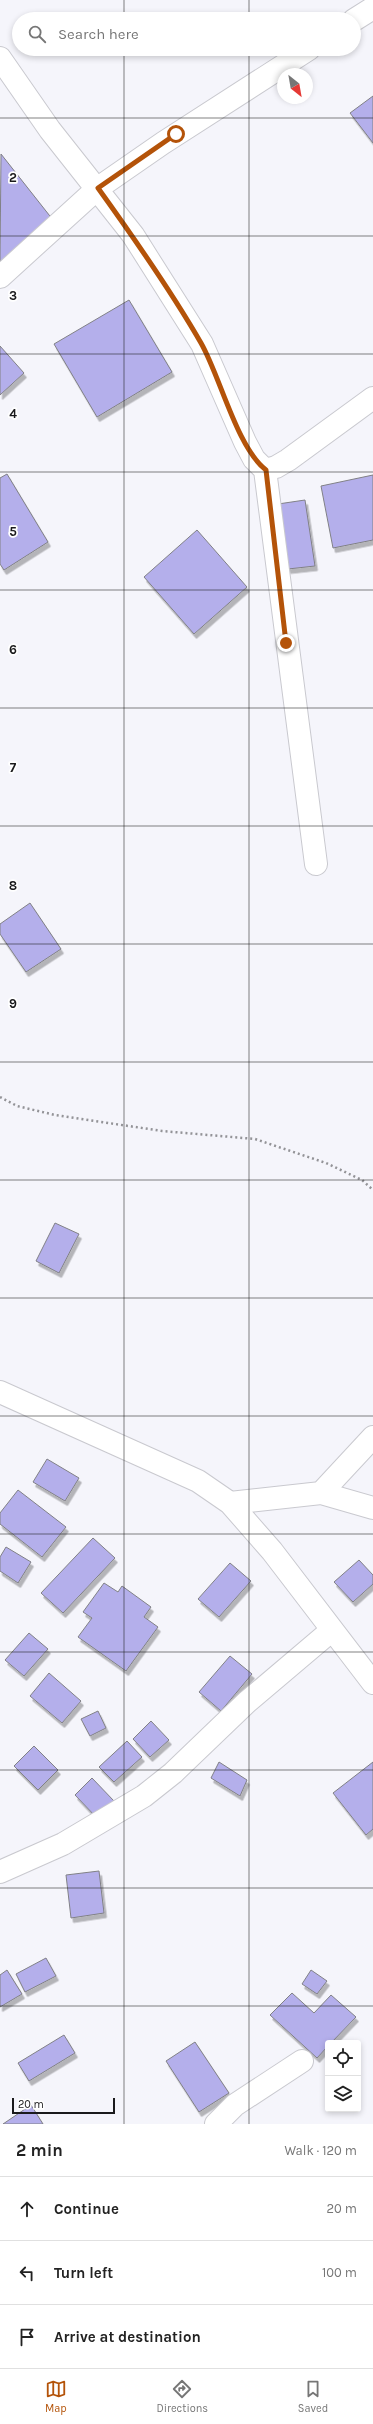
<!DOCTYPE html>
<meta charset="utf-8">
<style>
:root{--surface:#fff;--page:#f2f2f2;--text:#222;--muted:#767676;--line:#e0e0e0;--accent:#b45309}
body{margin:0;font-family:Karla,sans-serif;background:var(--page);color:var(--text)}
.controls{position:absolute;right:12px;bottom:12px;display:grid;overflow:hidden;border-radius:4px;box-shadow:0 2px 6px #0003}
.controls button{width:36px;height:36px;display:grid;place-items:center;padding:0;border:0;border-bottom:1px solid var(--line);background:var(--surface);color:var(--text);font:20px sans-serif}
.compass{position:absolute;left:277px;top:68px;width:36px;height:36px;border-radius:50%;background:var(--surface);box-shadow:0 2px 6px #0003;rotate:149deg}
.scale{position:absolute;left:12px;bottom:10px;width:103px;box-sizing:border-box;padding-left:4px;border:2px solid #1a1a1c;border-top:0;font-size:11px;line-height:14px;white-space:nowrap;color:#1a1a1c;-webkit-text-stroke:3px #fff;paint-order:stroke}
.stop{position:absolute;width:12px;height:12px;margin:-9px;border:3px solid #b45309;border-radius:50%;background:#fff}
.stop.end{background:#b45309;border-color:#fff;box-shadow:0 1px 4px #0008}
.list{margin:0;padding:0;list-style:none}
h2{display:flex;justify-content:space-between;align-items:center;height:52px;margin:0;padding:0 16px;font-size:17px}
h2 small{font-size:13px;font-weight:400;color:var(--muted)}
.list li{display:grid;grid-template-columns:26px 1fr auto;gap:12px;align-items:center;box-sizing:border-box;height:64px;padding:0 16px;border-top:1px solid var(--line)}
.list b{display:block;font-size:15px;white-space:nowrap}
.list em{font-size:13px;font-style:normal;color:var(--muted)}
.icon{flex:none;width:22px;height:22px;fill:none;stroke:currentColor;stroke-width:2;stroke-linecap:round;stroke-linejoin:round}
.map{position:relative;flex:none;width:373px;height:2124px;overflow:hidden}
.search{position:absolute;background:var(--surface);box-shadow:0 2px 6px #0003;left:12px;right:12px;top:12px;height:44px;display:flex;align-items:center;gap:10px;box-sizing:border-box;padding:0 14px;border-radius:22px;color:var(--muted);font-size:15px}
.sheet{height:244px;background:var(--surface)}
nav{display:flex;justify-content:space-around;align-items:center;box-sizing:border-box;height:56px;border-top:1px solid var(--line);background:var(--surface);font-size:11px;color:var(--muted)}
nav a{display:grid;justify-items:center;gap:2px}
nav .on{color:var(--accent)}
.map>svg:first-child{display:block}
</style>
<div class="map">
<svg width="373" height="2124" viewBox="0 0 373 2124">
<defs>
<filter id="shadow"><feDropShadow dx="2.5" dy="4.5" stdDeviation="0" flood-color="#0004"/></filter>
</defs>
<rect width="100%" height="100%" fill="#f5f5fb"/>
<!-- building -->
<path fill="#b4afeb" stroke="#818186" filter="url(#shadow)" d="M373,96V143L350,113Z
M1,154L57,225L5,266L0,260Z
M129,300L172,372L97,417L54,344Z
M0,346L24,373L0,395Z
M7,474L48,542L4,570L0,564V478Z
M373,475V540L333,548L321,486Z
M305,500L315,566L288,569L278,504Z
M197,530L247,587L194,634L144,577Z
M30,903L61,949L26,972L0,934V924Z
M55,1223L79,1234L59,1273L36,1261Z
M47,1459L79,1478L65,1501L33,1482Z
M18,1490L66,1527L42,1557L0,1524V1513Z
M93,1538L115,1558L63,1613L41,1593Z
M6,1547L31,1562L18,1583L0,1571V1557Z
M359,1560L373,1575V1584L353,1602L334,1582Z
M230,1563L251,1581L219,1617L198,1599Z
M104,1583L118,1592L122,1586L151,1607L144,1617L158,1627L126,1671L78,1637L92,1618L83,1612Z
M29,1633L48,1649L24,1676L5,1660Z
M230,1656L252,1674L221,1711L199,1692Z
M49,1673L81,1701L62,1723L30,1696Z
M98,1711L106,1728L90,1736L81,1719Z
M151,1721L169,1740L150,1757L133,1739Z
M127,1741L142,1757L114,1782L99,1767Z
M34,1746L58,1770L38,1790L14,1766Z
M219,1762L247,1780L240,1796L211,1778Z
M373,1762V1829L366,1835L333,1793Z
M92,1778L114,1801L97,1818L75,1795Z
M99,1871L104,1913L71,1918L66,1875Z
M46,1958L56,1976L25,1992L16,1974Z
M7,1970L22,1994L0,2007V1975Z
M311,1970L327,1981L317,1994L302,1984Z
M292,1993L314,2013L331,1995L356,2017L331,2043H328V2046L317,2058L270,2015Z
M64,2035L75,2053L29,2081L18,2063Z
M195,2042L229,2093L199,2112L166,2061Z
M31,2105L43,2124H3Z"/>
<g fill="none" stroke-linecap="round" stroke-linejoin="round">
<!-- minor casing -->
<g stroke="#c9c9cf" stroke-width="24">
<path id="minor" d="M354,20L373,8
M0,58L50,130L133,235L202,344L245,442L254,459L265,470L276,467L288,460L373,398
M0,277L98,188L163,143L309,49
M265,470L316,864
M0,1392L198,1481L230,1503L272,1551L373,1683
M321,1493L373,1437
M230,1503L321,1493L373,1508
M0,1872L63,1844L144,1796L173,1773L247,1702L332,1630
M216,2124L235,2105L302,2061"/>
</g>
<!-- path -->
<path stroke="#939397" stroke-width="2.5" stroke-dasharray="2 3" stroke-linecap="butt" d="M0,1097L17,1106L55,1115L162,1131L255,1139L326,1163L362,1180L373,1190"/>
<!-- minor -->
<use href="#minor" stroke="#fff" stroke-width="22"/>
</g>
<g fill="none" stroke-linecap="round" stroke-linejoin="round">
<!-- route -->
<path stroke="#b45309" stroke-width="5" d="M176,134L98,188C134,238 170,289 201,343C220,376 237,448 266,470L286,643"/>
</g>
<!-- grid -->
<path fill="none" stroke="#1a1a1c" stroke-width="1" stroke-opacity="0.55" d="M124,0V19M249,0V19M124,49V2124M249,49V2124M0,118H373M0,236H373M0,354H373M0,472H373M0,590H373M0,708H373M0,826H373M0,944H373M0,1062H373M0,1180H373M0,1298H373M0,1416H373M0,1534H373M0,1652H373M0,1770H373M0,1888H373M0,2006H373"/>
<g font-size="13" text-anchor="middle" font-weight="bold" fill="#1a1a1c" stroke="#fff" stroke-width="3.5" stroke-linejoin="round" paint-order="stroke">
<text x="13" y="182">2</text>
<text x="13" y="300">3</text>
<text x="13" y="418">4</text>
<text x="13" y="536">5</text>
<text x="13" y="654">6</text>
<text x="13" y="772">7</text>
<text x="13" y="890">8</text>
<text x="13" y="1008">9</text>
</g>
</svg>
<div class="controls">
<button><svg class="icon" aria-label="locate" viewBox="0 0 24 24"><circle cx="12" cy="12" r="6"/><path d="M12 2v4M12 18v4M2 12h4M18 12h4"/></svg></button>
<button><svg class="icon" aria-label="layers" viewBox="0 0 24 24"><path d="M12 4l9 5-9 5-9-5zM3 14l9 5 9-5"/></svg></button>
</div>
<svg class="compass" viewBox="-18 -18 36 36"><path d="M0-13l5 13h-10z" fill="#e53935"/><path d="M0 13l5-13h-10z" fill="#767676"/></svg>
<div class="scale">20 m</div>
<div class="stop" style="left:176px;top:134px"></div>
<div class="stop end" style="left:286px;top:643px"></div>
<div class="search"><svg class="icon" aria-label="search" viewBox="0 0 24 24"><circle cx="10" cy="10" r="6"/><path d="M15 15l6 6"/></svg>Search here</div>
</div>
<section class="sheet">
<h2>2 min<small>Walk · 120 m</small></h2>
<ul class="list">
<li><svg class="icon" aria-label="ahead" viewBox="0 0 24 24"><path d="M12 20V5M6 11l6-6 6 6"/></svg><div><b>Continue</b></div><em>20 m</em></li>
<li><svg class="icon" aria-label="left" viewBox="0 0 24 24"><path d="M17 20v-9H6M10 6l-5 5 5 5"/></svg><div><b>Turn left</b></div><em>100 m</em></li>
<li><svg class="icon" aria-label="arrive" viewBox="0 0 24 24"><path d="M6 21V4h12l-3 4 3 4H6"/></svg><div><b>Arrive at destination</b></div></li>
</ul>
</section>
<nav>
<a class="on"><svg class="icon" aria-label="map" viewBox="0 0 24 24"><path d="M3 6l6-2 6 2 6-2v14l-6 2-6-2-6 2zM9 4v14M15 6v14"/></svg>Map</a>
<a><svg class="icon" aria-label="directions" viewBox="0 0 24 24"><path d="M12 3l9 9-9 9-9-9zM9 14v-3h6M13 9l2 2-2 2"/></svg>Directions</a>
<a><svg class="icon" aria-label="saved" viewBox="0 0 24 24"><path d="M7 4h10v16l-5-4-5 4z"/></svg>Saved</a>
</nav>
